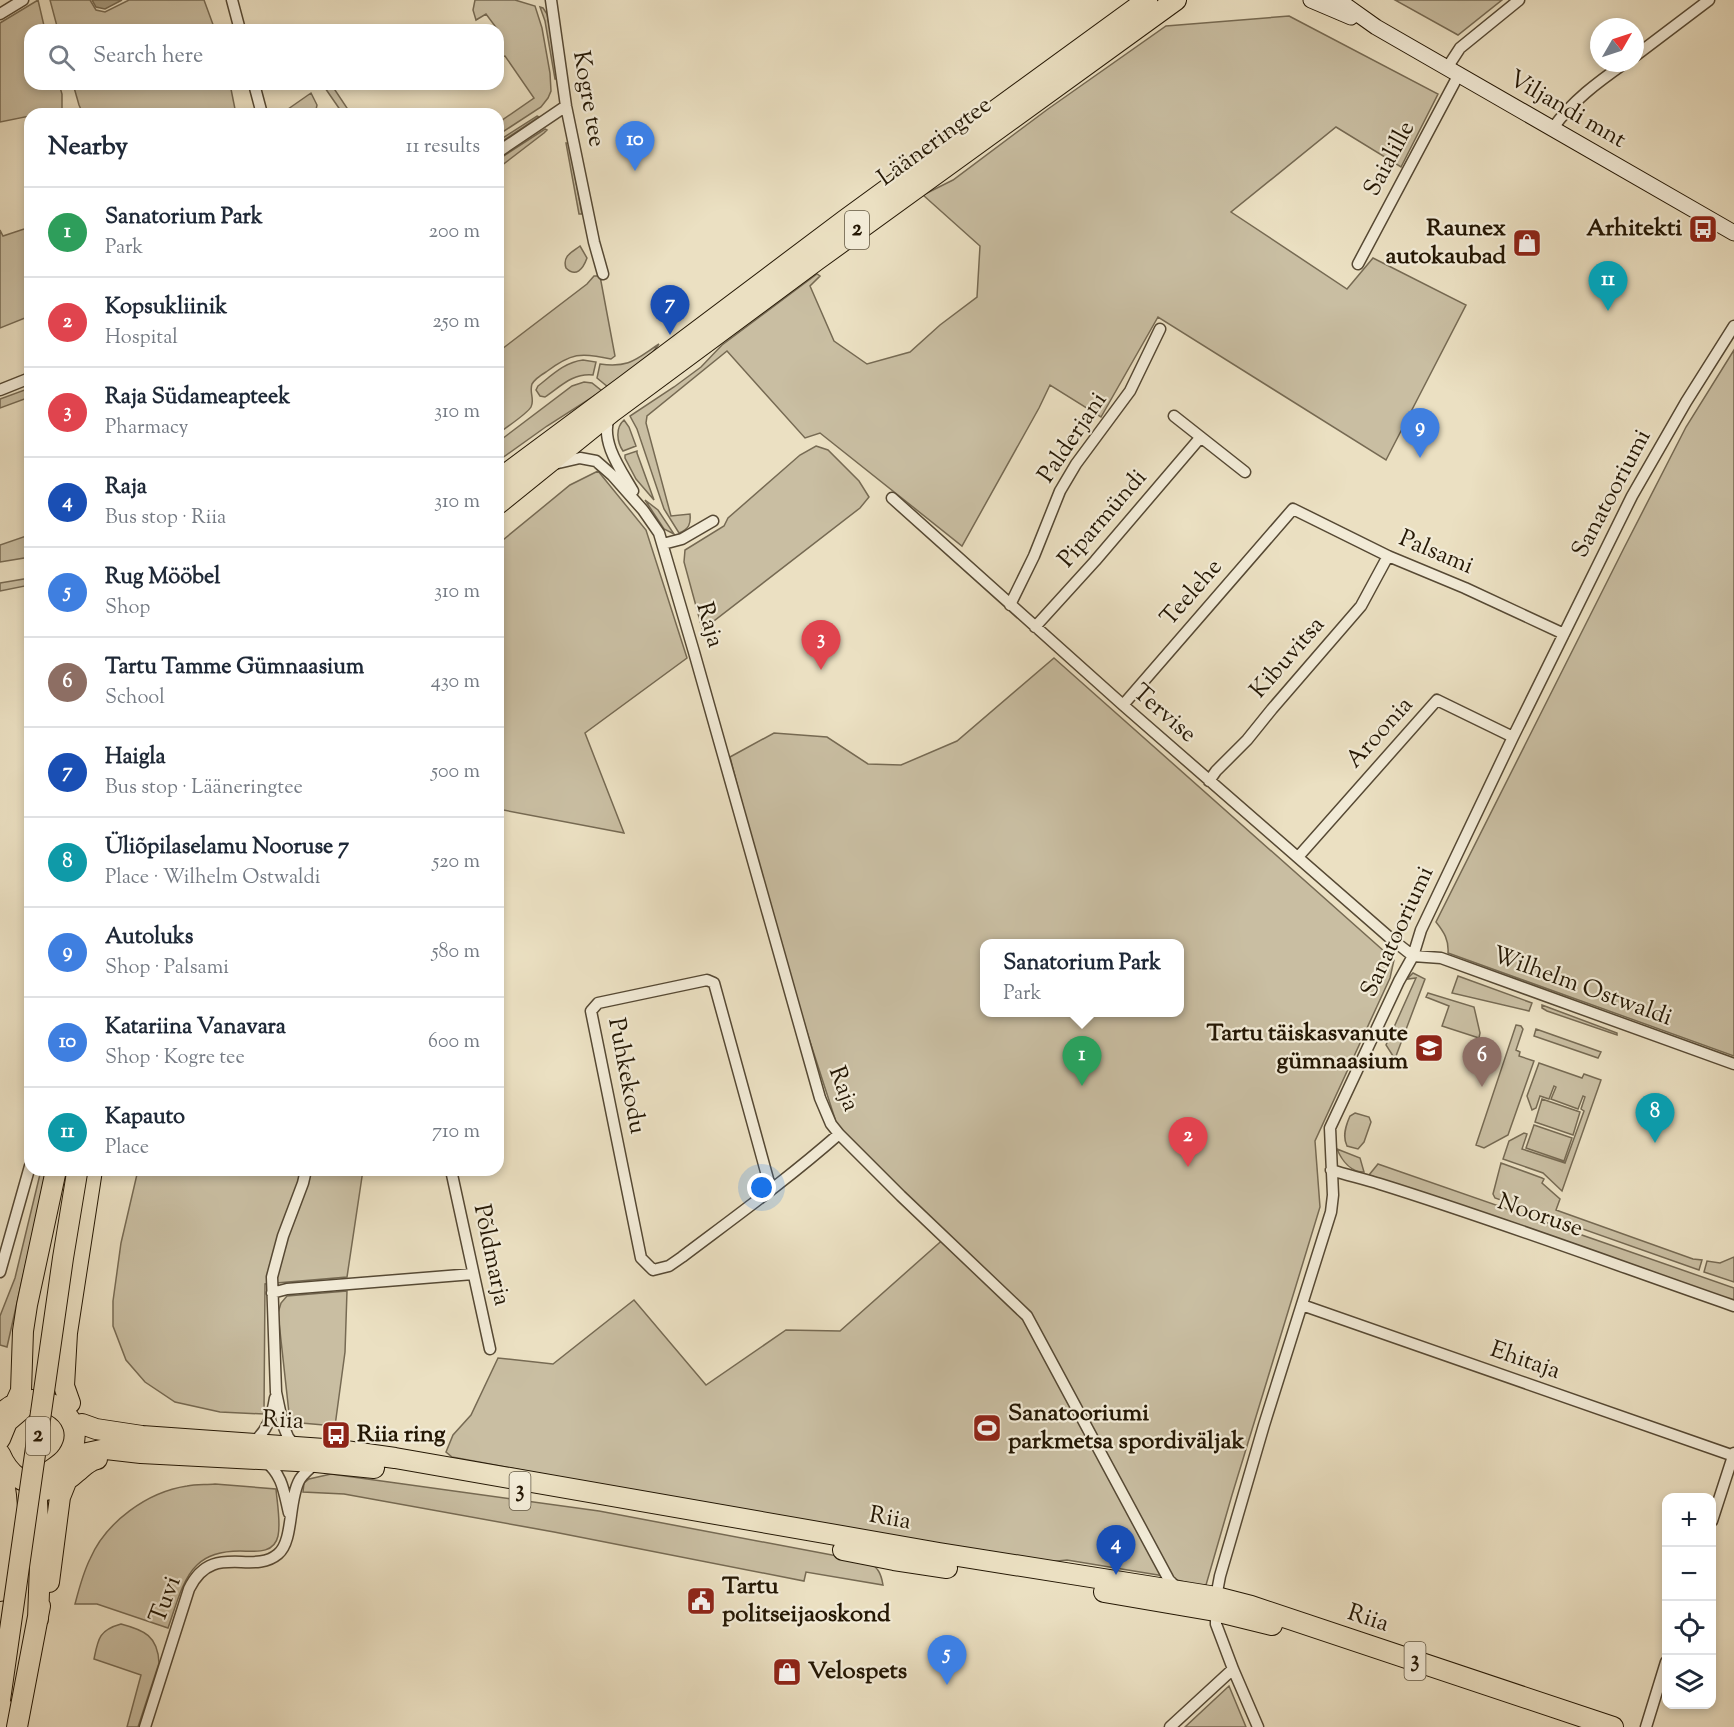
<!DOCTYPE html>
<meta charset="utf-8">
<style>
:root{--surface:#fff;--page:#f2f2f3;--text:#1f2937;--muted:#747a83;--line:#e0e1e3;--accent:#db2777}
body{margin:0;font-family:"Sorts Mill Goudy",serif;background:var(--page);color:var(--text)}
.controls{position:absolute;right:18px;bottom:18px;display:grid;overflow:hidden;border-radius:12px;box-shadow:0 3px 9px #0003}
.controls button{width:54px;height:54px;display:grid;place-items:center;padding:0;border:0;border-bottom:2px solid var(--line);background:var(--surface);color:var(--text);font:30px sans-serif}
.compass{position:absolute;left:1590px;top:18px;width:54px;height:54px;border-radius:50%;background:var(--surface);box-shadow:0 3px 9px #0003;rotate:51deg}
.you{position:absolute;left:762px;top:1188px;width:21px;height:21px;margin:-15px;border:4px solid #fff;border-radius:50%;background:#1a73e8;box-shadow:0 0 0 9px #1a73e833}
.badge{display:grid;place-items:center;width:39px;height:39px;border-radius:50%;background:var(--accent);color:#fff;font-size:20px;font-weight:700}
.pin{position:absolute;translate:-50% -50px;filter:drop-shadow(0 2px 3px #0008)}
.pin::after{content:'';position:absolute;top:32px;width:21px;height:18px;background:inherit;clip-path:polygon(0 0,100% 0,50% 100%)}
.popup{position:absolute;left:980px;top:939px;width:204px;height:78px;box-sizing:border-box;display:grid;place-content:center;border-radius:12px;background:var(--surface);filter:drop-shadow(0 2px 4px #0005);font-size:20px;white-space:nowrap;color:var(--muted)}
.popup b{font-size:22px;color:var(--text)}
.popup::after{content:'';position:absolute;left:50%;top:100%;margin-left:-12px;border:12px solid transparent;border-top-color:var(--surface)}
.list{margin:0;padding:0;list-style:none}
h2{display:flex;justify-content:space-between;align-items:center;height:78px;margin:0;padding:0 24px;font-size:26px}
h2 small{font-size:20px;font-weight:400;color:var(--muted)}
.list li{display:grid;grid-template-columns:39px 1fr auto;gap:18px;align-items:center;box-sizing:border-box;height:90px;padding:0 24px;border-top:2px solid var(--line)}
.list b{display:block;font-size:22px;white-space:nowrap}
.list p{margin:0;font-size:20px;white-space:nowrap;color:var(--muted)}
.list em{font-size:20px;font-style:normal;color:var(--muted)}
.icon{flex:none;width:33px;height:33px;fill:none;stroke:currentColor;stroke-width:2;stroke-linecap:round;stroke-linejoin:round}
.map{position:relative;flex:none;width:1734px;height:1727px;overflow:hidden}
.search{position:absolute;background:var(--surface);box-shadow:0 3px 9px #0003;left:24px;top:24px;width:480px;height:66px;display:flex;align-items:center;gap:15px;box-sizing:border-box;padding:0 21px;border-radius:18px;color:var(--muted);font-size:22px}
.panel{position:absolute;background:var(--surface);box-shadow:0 3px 9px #0003;left:24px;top:108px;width:480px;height:1068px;border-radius:18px}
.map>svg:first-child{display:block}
</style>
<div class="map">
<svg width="1734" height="1727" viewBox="0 0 1734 1727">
<rect width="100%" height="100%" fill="#ebe0c2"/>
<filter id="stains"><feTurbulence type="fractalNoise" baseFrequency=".00333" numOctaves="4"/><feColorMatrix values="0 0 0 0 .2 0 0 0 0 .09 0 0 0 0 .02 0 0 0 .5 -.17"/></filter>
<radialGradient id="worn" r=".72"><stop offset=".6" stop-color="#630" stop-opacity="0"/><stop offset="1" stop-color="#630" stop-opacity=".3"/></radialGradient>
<!-- green -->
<path fill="#c9bea2" stroke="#766a53" stroke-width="1.5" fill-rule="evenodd" d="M38,0L45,30H30V84H59L62,94V109L38,114H30V116L0,122V23Z
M50,0H90L96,10L105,12L129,0H204L215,30H58Z
M475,0H515L535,6L542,28L550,73L551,91L548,98L541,107L498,135V123L534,98L505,56L501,57L498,52V30L486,14L476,20L473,10Z
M1395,0H1502L1458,35Z
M540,7L543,8L547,14L559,79H555L545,21Z
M1289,16L1438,94L1401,167L1336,127L1231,212L1347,289L1373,258L1466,305L1386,460L1158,317L1101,417L1050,385L1039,408L962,546L820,433L805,438L727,351L647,416L646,423L671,516L690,514C691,524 689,529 679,533L664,509L637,429L630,416L674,387L701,367L722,345L817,274L820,276L810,286L834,341L867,364L910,352L940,325L977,297L980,246L923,195L953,180L1048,109L1166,26Z
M73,84H230L236,114H83L79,105Z
M324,84H331L351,114L345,112L343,114L323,85Z
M311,93L317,105L316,110L312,114H281Z
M537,116L539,117L498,144V141Z
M545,129L547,130L544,133L501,166L499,161L502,157Z
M566,143H569L582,214H579Z
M30,227V316L0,328V230L3,236Z
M580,246L587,258C583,269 576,278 566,268C562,256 572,252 580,246Z
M594,276H600L615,356L611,359C581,352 571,353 546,372C541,375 535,379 532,384C529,392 535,400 531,407C527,414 505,428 498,434V352L587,284Z
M659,344L653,352L608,387L597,378L600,364C630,368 636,359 659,344Z
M1734,350V1056L1448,953C1449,940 1444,932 1436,922L1624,548L1686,427Z
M583,360L596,362L593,375C573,373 561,386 545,397L540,396L536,390L538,386C552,375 565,362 583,360Z
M584,382L592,383L602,391L547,426L498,461V442L572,386Z
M30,388V397L0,408V399Z
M624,420L629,427L636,446L623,451C617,442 615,428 624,420Z
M816,446L828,450L859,481L869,497L860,508L706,627L702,628L684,562L685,550L724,526L728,518L800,455Z
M637,451V453L654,500L636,479L625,458V455Z
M598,471L646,530L687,658L585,733L624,833L498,809V544L570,485Z
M645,500L658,510L674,534L664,529Z
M29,535L30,536V557L0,562V545Z
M30,578V585L0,591V583Z
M1054,658L1394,960L1390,978L1315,1141L1320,1207L1232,1495L1206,1585H1196L1158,1575L1067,1560L1047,1562L758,1514L452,1457L446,1452L453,1435L471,1415L498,1358L553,1364L634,1300L706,1385L786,1330L840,1331L947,1236L837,1125L794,992L748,827L730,757L774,733L827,737L868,764L901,765L957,741ZM984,944H1180V1012H984Z
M1413,973L1425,979L1396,1056H1393L1386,1045L1416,978L1408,979L1409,977Z
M1458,976L1532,1003L1529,1011L1452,993Z
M1428,993L1474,1007L1480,1033L1479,1038L1442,1026L1449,1006L1426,997Z
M1542,1005L1617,1033V1035L1547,1011L1542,1008Z
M1516,1025L1521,1026L1523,1029L1516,1050L1520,1052L1519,1056L1534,1061L1508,1135L1484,1148L1476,1145Z
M1536,1029L1601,1052L1598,1058L1534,1036Z
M1539,1063L1582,1078L1584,1074L1601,1080L1562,1191L1543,1173L1503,1159L1509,1141L1524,1133L1527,1134L1522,1149L1565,1163L1584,1111L1581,1109L1585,1097L1583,1096L1578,1109L1551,1099L1556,1087L1554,1086L1549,1099L1540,1096L1536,1108L1532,1110L1527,1096Z
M1542,1099L1580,1112L1573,1135L1535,1122Z
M1355,1113L1369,1117L1371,1122L1364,1142L1358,1149L1347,1146C1342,1136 1346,1125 1350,1116Z
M1534,1125L1572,1138L1564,1161L1526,1148Z
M1337,1149L1360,1158L1364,1172C1351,1172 1342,1161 1337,1149Z
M1501,1163L1542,1178L1544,1179L1542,1183L1560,1199L1556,1210L1693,1259L1702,1260L1699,1270L1495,1198L1493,1194Z
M1378,1164L1734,1288V1299L1733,1301L1369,1175Z
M41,1170H47L7,1347L0,1345V1316L15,1278Z
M138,1170H363L347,1277L265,1284L264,1414L220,1412L175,1402L145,1382L126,1360L113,1326V1301L121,1243Z
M1734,1257V1282L1704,1272L1707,1261L1720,1263Z
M347,1291L345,1352L335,1426L290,1422L278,1313L281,1303L287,1296Z
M331,1474L599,1511L869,1562C878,1568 881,1573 883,1585L806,1572L804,1581L554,1532L344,1494L303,1492L304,1483L309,1479Z
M215,1484L276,1489C277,1502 281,1523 278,1536C274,1555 253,1551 240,1551C224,1551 208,1554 197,1565C182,1579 175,1609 168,1628L97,1604H75C79,1589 83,1573 90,1559C106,1522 147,1492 187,1486C196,1484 206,1485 215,1484Z
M121,1624C144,1630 158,1636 159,1663L138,1727H127L141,1675L94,1659C98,1639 99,1630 121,1624Z
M1229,1686L1246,1727H1185Z"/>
<!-- water -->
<path fill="#a79c81" stroke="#73674f" stroke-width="1.5" d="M92,0H122L105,9L96,7Z"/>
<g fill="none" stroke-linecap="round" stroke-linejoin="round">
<!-- street casing -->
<g stroke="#564934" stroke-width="13">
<path id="street" d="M232,0L240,30
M551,0L566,106L594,242L603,274
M0,14L23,0
M1635,56L1709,0
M1447,68L1460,48L1519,0
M254,84L262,114
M1553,128C1572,101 1598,82 1625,63
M498,152L566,106
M1358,264L1459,74
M0,390L30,378
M1174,416L1245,472
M609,417C600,442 621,470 633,491
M554,464L580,458L596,461L612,475L643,510L659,533L694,652L820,1098L831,1124L839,1134L901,1196L1027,1316L1169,1580L1177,1588
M892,498L1123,705L1389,937L1413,956L1441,958L1734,1064
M663,544L682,539L713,521
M1010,605L1034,556L1060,491L1076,464L1130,391L1160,329
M1035,627L1095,561L1200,438
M1123,705L1293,509L1388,556L1465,588L1564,634
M1209,781L1216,771L1247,740L1272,709L1361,606L1388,556
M1298,857L1437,700L1513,737
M451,1170L490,1349
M1331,1170C1347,1175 1364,1179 1380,1184C1499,1221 1616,1265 1734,1306
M771,1190L714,983L707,980L598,1003L591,1011L641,1258L653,1270L669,1266L682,1257C735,1217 789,1178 839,1134
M0,1272L30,1166
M272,1293L287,1289L473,1274
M1302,1305L1734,1456
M252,1444C267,1431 272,1417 275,1398
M296,1447L288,1437L283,1425L276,1392L272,1277L283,1236L303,1183L306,1170
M265,1461C283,1475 284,1493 289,1513
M1712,1521L1734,1453
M145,1727L189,1589C212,1541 252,1576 278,1554C294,1541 288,1499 300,1479C304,1473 310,1468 316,1463
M1170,1727L1233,1669
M1258,1727L1233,1669L1216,1624V1597L1220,1576L1264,1425L1331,1212L1333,1195L1330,1128L1399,981L1413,956L1421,930L1513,737L1632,496L1686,402L1734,326
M1646,1727L1666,1662"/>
</g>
<!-- secondary casing -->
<g stroke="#241704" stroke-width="17">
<path id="secondary" d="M1311,0L1351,17
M1338,0L1376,27L1734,233"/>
</g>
<!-- highway casing -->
<g stroke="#241704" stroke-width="22">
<path id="highway" d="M498,480L627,384L845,220L1147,0
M498,504L612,412L817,260L1176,0
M16,1402L21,1391L23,1331L27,1305L56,1170
M70,1403L64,1386L67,1333L92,1170
M0,1416C28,1379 96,1413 68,1455C62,1465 51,1469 43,1476L38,1492L37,1501L40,1565L38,1619
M82,1424L96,1429L142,1436L338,1450L395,1458L939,1553L1216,1597L1251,1606L1613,1727
M0,1439L7,1422L21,1410
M0,1454C8,1473 24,1488 46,1482
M76,1460L87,1453L106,1449L141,1453L316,1462L374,1468
M34,1492C51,1491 65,1483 77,1472C84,1466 88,1461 97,1459
M843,1550L894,1560L947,1568
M49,1582L60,1497L66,1482
M0,1591C6,1551 12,1513 2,1473
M1104,1592L1215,1611L1272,1625
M17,1727L40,1606"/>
</g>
<!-- street -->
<use href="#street" stroke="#f2ebd7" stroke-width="10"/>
<!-- secondary -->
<use href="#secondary" stroke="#f2ebd7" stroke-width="15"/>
<!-- highway -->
<use href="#highway" stroke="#ebe0c2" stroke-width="20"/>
<!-- highway-bridge casing -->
<g stroke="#241704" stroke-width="22" stroke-linecap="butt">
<path id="highway-bridge" d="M0,1700L63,1258L77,1173"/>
</g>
<!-- highway-bridge -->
<use href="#highway-bridge" stroke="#ebe0c2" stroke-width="20"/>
</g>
<!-- icons -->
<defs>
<g id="bus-square" transform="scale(1.5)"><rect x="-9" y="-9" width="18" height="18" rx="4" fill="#8f2418" stroke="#f2ebd7"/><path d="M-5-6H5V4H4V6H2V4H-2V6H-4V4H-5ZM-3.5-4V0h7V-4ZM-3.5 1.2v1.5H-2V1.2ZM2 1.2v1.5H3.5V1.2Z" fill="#fff"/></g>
<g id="shop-square" transform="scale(1.5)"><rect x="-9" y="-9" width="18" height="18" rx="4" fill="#8f2418" stroke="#f2ebd7"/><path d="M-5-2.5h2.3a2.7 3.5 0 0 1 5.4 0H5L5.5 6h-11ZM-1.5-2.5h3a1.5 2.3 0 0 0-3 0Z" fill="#fff"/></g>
<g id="school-square" transform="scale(1.5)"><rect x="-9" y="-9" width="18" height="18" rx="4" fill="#8f2418" stroke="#f2ebd7"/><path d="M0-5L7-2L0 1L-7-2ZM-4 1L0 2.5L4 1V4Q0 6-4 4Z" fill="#fff"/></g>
<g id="stadium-square" transform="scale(1.5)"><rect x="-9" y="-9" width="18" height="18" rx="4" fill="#8f2418" stroke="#f2ebd7"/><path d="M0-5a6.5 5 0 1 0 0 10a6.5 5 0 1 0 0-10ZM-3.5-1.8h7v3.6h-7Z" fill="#fff"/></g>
<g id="civic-square" transform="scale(1.5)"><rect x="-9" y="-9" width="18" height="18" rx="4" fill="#8f2418" stroke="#f2ebd7"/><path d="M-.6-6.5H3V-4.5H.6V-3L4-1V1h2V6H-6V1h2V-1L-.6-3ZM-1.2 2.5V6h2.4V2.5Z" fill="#fff"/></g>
</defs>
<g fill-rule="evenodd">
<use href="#bus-square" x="1703" y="229"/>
<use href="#shop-square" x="1527" y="243"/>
<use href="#school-square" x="1429" y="1048"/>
<use href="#stadium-square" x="987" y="1428"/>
<use href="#bus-square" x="336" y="1435"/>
<use href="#civic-square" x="701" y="1601"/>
<use href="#shop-square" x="787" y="1672"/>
</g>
<g text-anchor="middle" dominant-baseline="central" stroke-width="4.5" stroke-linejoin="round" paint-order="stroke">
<!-- shield labels -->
<g fill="#f2ebd7" stroke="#625743" stroke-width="1.5">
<rect x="845" y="211" width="24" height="38" rx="4.5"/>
<rect x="26" y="1417" width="24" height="38" rx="4.5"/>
<rect x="509.5" y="1472" width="21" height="38" rx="4.5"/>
<rect x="1404.5" y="1642" width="21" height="38" rx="4.5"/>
</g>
<g font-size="22" font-weight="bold" fill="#241704">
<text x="857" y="230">2</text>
<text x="38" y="1436">2</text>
<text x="520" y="1491">3</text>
<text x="1415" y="1661">3</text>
</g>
<!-- street labels -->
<g font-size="24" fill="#241704" stroke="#f2ebd7">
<text transform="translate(588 99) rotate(80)">Kogre tee</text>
<text transform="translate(1567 110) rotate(30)">Viljandi mnt</text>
<text transform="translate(935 142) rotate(-36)">Lääneringtee</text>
<text transform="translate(1390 159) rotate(-62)">Saialille</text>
<text transform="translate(1073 438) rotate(-56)">Palderjani</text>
<text transform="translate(1612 494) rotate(-62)">Sanatooriumi</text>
<text transform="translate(1103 519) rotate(-49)">Piparmündi</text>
<text transform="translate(1436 553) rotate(23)">Palsami</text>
<text transform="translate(1192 593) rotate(-49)">Teelehe</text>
<text transform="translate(709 625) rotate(74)">Raja</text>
<text transform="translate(1288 658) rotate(-49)">Kibuvitsa</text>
<text transform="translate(1164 714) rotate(41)">Tervise</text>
<text transform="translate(1380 733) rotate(-48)">Aroonia</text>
<text transform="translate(1398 932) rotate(-65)">Sanatooriumi</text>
<text transform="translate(1582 987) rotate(20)">Wilhelm Ostwaldi</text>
<text transform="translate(626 1076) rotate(79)">Puhkekodu</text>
<text transform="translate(843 1089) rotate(69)">Raja</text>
<text transform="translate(1540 1216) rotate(19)">Nooruse</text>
<text transform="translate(491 1255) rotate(78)">Põldmarja</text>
<text transform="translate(1525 1361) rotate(19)">Ehitaja</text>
<text transform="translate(283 1421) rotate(3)">Riia</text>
<text transform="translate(890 1519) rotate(10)">Riia</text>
<text transform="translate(166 1600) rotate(-69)">Tuvi</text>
<text transform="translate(1368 1619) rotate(18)">Riia</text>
</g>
<!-- poi labels -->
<g font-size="24" font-weight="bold" fill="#241704" stroke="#f2ebd7" text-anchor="start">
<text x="1506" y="229" text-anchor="end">Raunex<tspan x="1506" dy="28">autokaubad</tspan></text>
<text x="1682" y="229" text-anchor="end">Arhitekti</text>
<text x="1408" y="1034" text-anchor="end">Tartu täiskasvanute<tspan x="1408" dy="28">gümnaasium</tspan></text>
<text x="1008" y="1414">Sanatooriumi<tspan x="1008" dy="28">parkmetsa spordiväljak</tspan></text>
<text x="357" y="1435">Riia ring</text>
<text x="722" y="1587">Tartu<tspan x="722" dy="28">politseijaoskond</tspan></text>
<text x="808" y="1672">Velospets</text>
</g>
</g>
<rect width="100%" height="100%" filter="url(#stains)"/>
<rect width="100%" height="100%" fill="url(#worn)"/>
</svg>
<div class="controls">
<button>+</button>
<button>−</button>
<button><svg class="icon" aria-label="locate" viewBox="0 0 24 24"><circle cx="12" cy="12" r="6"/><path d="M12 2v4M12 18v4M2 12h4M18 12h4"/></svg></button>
<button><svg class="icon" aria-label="layers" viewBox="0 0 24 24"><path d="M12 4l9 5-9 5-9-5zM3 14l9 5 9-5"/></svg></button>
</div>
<svg class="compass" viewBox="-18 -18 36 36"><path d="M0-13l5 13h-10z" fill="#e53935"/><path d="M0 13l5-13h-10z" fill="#747a83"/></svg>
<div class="you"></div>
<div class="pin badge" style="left:1082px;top:1086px;background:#2e9e5b">1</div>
<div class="popup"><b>Sanatorium Park</b>Park</div>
<div class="pin badge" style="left:1188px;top:1167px;background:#e0444e">2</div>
<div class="pin badge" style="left:821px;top:670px;background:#e0444e">3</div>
<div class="pin badge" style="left:1116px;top:1575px;background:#1a4fb4">4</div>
<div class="pin badge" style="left:947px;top:1685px;background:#3f7fe0">5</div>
<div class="pin badge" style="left:1482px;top:1087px;background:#8d6e63">6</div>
<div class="pin badge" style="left:670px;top:335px;background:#1a4fb4">7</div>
<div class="pin badge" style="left:1655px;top:1143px;background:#0f9aa8">8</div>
<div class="pin badge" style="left:1420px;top:458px;background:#3f7fe0">9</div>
<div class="pin badge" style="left:635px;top:171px;background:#3f7fe0">10</div>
<div class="pin badge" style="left:1608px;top:311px;background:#0f9aa8">11</div>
<div class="search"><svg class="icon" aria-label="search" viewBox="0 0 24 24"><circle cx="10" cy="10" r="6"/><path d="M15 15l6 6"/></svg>Search here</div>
<section class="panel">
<h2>Nearby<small>11 results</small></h2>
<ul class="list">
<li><span class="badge" style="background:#2e9e5b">1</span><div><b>Sanatorium Park</b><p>Park</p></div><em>200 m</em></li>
<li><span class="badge" style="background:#e0444e">2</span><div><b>Kopsukliinik</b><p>Hospital</p></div><em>250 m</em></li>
<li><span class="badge" style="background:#e0444e">3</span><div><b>Raja Südameapteek</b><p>Pharmacy</p></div><em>310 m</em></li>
<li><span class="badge" style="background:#1a4fb4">4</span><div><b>Raja</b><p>Bus stop · Riia</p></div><em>310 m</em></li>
<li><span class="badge" style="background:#3f7fe0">5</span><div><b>Rug Mööbel</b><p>Shop</p></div><em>310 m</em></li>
<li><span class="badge" style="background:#8d6e63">6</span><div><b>Tartu Tamme Gümnaasium</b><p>School</p></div><em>430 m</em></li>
<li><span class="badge" style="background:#1a4fb4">7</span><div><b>Haigla</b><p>Bus stop · Lääneringtee</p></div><em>500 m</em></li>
<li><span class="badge" style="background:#0f9aa8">8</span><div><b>Üliõpilaselamu Nooruse 7</b><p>Place · Wilhelm Ostwaldi</p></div><em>520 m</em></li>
<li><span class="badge" style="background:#3f7fe0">9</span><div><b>Autoluks</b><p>Shop · Palsami</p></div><em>580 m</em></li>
<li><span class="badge" style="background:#3f7fe0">10</span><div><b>Katariina Vanavara</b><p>Shop · Kogre tee</p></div><em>600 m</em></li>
<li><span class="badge" style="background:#0f9aa8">11</span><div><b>Kapauto</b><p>Place</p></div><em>710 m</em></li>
</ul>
</section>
</div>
